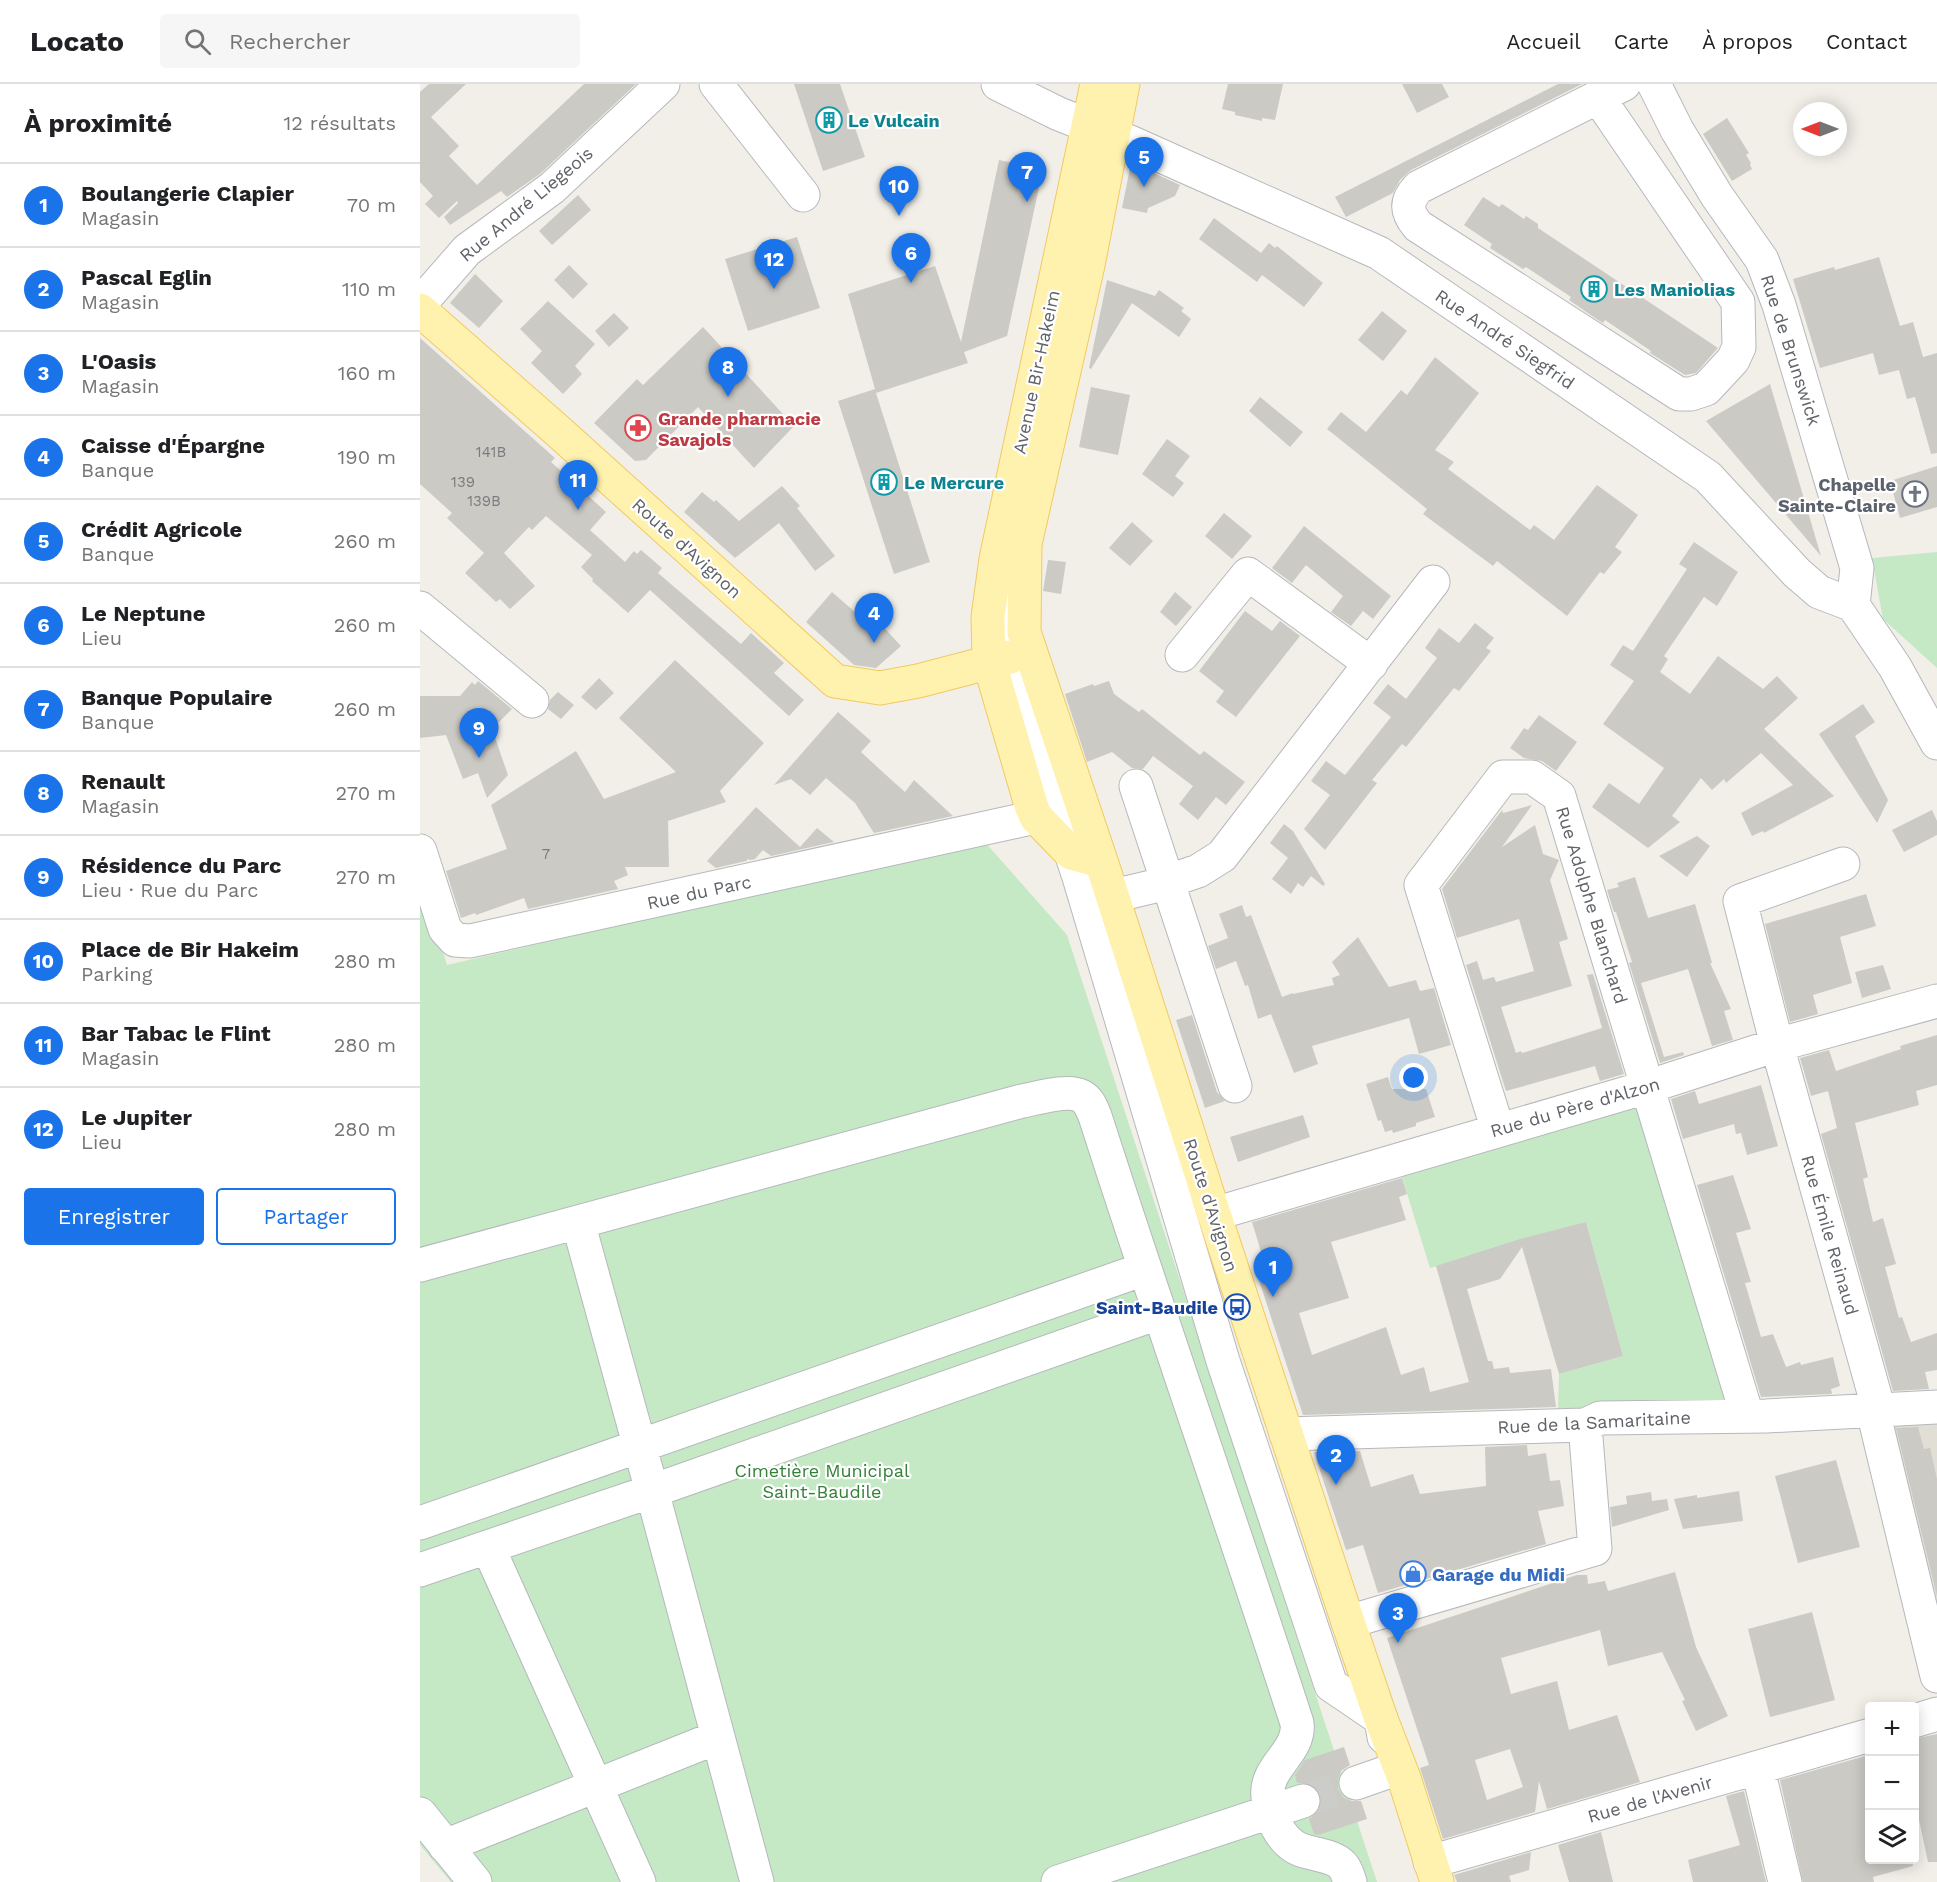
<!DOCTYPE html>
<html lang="fr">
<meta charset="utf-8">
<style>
:root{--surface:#fff;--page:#f6f6f6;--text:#202124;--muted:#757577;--line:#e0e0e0;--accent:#1a73e8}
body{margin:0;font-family:"Work Sans",sans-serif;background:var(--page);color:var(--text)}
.controls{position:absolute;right:18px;bottom:18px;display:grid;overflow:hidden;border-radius:6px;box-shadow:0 3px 15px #0003}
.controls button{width:54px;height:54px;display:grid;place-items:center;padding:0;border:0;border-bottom:2px solid var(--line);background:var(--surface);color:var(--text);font:30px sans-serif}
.compass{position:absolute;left:1373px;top:18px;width:54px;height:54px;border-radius:50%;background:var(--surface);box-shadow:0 3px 15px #0003;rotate:270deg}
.you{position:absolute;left:994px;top:994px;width:21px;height:21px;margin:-15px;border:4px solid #fff;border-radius:50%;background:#1a73e8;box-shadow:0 0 0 9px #1a73e833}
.badge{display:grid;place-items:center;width:39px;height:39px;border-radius:50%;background:var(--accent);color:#fff;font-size:20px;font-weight:700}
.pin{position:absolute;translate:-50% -50px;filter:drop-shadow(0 2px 3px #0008)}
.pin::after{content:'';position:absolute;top:32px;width:21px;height:18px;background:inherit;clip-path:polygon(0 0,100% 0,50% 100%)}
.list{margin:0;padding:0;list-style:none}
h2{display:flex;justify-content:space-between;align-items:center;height:78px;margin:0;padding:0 24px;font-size:26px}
h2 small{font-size:20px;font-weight:400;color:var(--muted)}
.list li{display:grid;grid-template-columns:39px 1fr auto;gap:18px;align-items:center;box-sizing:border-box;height:84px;padding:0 24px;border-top:2px solid var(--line)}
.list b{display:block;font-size:22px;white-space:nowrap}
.list p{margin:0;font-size:20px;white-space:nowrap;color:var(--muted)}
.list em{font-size:20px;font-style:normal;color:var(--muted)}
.actions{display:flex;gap:12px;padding:18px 24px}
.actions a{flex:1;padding:14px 0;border:2px solid var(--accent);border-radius:6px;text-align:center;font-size:21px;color:var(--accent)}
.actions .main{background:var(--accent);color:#fff}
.icon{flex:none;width:33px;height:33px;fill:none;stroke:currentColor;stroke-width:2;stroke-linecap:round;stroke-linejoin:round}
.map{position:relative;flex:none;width:1517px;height:1798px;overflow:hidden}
header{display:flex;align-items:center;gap:36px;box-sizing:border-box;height:84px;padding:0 30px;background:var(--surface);border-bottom:2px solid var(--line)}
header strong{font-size:28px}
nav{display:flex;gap:33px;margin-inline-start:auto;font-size:21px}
.search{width:420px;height:54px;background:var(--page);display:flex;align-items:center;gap:15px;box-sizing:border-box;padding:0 21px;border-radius:6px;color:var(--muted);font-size:22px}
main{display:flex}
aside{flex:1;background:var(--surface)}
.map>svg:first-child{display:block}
</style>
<header>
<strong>Locato</strong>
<div class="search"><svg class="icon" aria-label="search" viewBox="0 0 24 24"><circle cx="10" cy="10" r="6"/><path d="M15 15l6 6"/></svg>Rechercher</div>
<nav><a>Accueil</a><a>Carte</a><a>À propos</a><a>Contact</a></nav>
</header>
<main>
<aside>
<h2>À proximité<small>12 résultats</small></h2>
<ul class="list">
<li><span class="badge">1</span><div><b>Boulangerie Clapier</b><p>Magasin</p></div><em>70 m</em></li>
<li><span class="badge">2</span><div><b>Pascal Eglin</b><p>Magasin</p></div><em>110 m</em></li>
<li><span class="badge">3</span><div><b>L'Oasis</b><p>Magasin</p></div><em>160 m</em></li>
<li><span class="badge">4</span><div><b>Caisse d'Épargne</b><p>Banque</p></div><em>190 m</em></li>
<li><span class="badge">5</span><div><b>Crédit Agricole</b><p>Banque</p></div><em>260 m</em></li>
<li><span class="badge">6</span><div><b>Le Neptune</b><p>Lieu</p></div><em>260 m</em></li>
<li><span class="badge">7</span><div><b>Banque Populaire</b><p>Banque</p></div><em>260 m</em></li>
<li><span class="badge">8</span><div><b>Renault</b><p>Magasin</p></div><em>270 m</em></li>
<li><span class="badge">9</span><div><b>Résidence du Parc</b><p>Lieu · Rue du Parc</p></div><em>270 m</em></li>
<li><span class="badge">10</span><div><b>Place de Bir Hakeim</b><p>Parking</p></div><em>280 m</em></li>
<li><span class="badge">11</span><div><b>Bar Tabac le Flint</b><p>Magasin</p></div><em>280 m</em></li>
<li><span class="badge">12</span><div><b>Le Jupiter</b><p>Lieu</p></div><em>280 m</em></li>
</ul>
<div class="actions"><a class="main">Enregistrer</a><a>Partager</a></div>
</aside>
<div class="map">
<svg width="1517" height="1798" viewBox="0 0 1517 1798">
<rect width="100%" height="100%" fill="#f1efe8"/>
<!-- education -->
<path fill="#e1ded6" d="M1465,1340H1517V1542Z"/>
<!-- green -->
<path fill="#c5e8c5" d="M1517,468V584L1463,535L1452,474Z
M564,757L647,851L957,1798H31L0,1761V794L27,881Z
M1219,1021L1308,1318L1138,1326L1139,1290L1203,1272L1166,1138L1010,1184L982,1093Z"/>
<!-- building -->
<path fill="#cccac5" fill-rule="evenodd" d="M9,0H46L11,33L39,62L29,72L57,101L164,0H216L120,90L87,113L81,107L30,141L24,133L38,119L37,117L19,134L5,120L13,112L0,98V8Z
M374,0H420L445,73L403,87Z
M808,0H863L855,36L842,34V37L815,31V28L802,25Z
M982,0H1022L1029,13L997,29Z
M1138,0H1162L991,86L980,96L973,109L926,133L915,113Z
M1307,34L1329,69L1326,71L1331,79L1330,81L1332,85L1312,97L1283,50Z
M579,76L623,85L587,252L544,268L548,279L456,309L510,478L474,490L418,317L455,305L428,210L515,182L541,258Z
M716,81L760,101L755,112L728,124L727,129L702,124L710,84Z
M158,111L171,126L132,161L119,147Z
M1063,113L1079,123L1082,120L1104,135L1106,132L1118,140V144L1298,264L1297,265L1276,289L1265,291L1230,269L1231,267L1185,236L1183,239L1178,236L1149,216L1151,213L1106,183L1103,185L1070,164L1072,160L1044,141Z
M794,134L841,169L849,159L855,164L857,162L903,199L884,223L842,191L837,198L779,155Z
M377,153L400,224L328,247L305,175Z
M1459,173L1480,242L1493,238L1503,273L1517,269V369L1511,370L1495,313L1487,315L1479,286L1459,291L1453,269L1400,284L1373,195L1414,183L1415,186Z
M149,181L168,200L153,215L134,196Z
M55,190L83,217L59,244L30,219Z
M687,196L735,212L739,206L764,224L761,227L771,235L759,253L712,219L671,285L669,284Z
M128,217L175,260L155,282L162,290L143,310L111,279L122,267L100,245Z
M962,227L987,247L963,277L938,256Z
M194,229L209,244L189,263L175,247Z
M283,243L374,342L334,384L278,323L226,376L215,377L174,339L217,295L223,301Z
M0,254L135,374L131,378L186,428L170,446L205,478L214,467L217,470L221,466L242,484L238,489L321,560L331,549L364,579L354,589L384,616L369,632L230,506L208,529L172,497L173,495L161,483L172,471L126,432L112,446L109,443L84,469L115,502L90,525L80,515L76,518L45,489L64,469L27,434L32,429L0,400Z
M1015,273L1059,309L1015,366L1034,378L1028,385L1110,446L1114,441L1134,456L1177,401L1218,431L1195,463L1202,468L1184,490L1180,488L1147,532L1077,477L1073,482L1003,430L1007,425L907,345L921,328L946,348L981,306L987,311Z
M1350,300L1401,472L1286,337Z
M671,303L710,311L698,371L659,363Z
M840,313L883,348L870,363L829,327Z
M747,355L770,372L755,392L764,399L753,413L722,390Z
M1517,382V423L1480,434L1470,397Z
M362,402L380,422L377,424L415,472L395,487L359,439L315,474L264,428L282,408L294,418L296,416L319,437Z
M804,429L832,452L812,475L785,452Z
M712,438L733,457L710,482L689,464Z
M884,442L971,512L953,535L943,527L931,542L911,528L923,512L886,481L872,499L852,484Z
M1274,458L1318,488L1297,522L1284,513L1244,572L1248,575L1240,588L1270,610L1298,572L1343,605L1357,592L1378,614L1344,645L1414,712L1344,749L1343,747L1332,752L1321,729L1373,701L1341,669L1306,699L1304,695L1292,706L1281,694L1252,732L1260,738L1228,764L1172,723L1189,699L1219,720L1244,684L1183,640L1214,597L1190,581L1203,561L1213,567L1267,485L1259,480Z
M628,476L646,478L641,510L623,507Z
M412,508L436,529L451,516L460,526V534L457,536L481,562L456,584L434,581L386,538Z
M755,508L772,523L756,542L740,528Z
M825,527L852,547L860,537L880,552L816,633L796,618L804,607L779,587Z
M1055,539L1074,554L1066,564L1071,567L1039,607L1034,604L986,663L982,660L952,696L957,699L905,766L884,745L910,711L891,697L906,677L925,691L971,633L953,619L968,600L986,615L1017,574L1005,564L1019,544L1039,559Z
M255,576L344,659L300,707L306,718L248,737L249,783H205L208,791L194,797L198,805L108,825L104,814L56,831L55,829L41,834L26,787L87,765L71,721L156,667L184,715L256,688L199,634Z
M179,594L194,609L176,626L161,613Z
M58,597L92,625L72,645L88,691L67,714L58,689L43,695L26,651L0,654V612H40L52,598L55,601Z
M689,597L694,610L719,628L722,625L780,671L784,667L825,698L806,721L796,713L778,736L759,720L773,702L733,672L723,685L712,684L692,668L667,678L645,610L673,600L674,602Z
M138,608L154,621L141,635L128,625L130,616Z
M1443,620L1455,638L1435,652L1468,716L1457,739L1399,650Z
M418,628L451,657L441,668L466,691L485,708L494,696L533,732L454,749L435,719L406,694L390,711L371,695L354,701Z
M1119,631L1157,658L1136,687L1122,677L1104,674L1090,664L1104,644L1108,646Z
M1112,721L1082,763L1115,741L1123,770L1139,776L1130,796L1148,855L1139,858L1152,902L1081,923L1096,969L1101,967L1102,969L1182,944L1167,891L1173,890L1204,990L1180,997L1175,982L1086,1007L1046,881L1057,877L1063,896L1074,893L1076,898L1114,887L1099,835L1037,854L1022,805L1082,726L1083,729Z
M336,723L380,763L397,744L414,758L351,772L343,766L335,775L330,776L328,775L326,777L296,784L287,777Z
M1512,726L1517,737V751L1484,768L1472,746Z
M864,740L873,747L905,800L903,802L891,792L883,803L878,799L871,810L852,795L868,774L850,759Z
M1277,752L1290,762L1267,793L1239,772Z
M1215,793L1228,834L1275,820L1292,879H1290L1311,925L1304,927L1313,956L1292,962L1268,885L1221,899L1244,973L1263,968L1264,971L1240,979L1209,879L1212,878L1196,828H1194L1187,806L1199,803L1197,799Z
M1446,810L1456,842L1420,853L1432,899L1393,911L1398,930L1370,938L1345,840Z
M822,821L826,833L831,831L862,913L873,909V910L914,901L912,894L920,891L912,878L938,853L969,903L996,896L1000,907L1014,904L1031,961L999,970L989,934L892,962L898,980L874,989L851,930L838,935L828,901L825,902L816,877L796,885L788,862L808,854L799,830Z
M1463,881L1471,905L1442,914L1435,888Z
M772,931L797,1008L805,1017L785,1024L756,936Z
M1517,951V1001L1496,1007L1499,1021L1435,1039L1448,1093L1443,1095L1453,1138L1463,1134L1476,1180L1465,1183L1479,1234L1482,1233L1491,1258L1517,1249V1286L1505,1288L1509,1305L1473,1307L1401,1050L1417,1044L1408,1007L1391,1012L1380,974L1409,966L1416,987L1481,965L1480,962Z
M968,993L972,1005H1006L1015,1033L996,1039V1042L973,1049L972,1046L965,1048L961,1036L958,1037L946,1000Z
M1341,1001L1358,1062L1327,1071L1321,1049L1316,1050L1314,1040L1263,1055L1251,1015L1275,1007L1279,1020Z
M883,1031L890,1053L818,1078L810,1053Z
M1313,1091L1331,1145L1316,1149L1331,1198L1325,1199L1341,1253L1353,1250L1366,1283L1380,1278L1381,1281L1413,1273L1420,1302L1411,1305L1412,1310L1341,1313L1277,1101Z
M982,1094L987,1110L979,1113L986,1136L911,1158L929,1214L879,1229L892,1271L966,1243L981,1291L1004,1283L1010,1308L1049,1298L1016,1182L1100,1155L1166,1138L1203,1272L1139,1290L1102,1163L1080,1195L1047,1205L1068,1277H1072L1074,1285L1089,1283L1090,1289L1131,1285L1136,1323L883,1331L836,1187L846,1184L832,1138Z
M1498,1343L1504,1365L1510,1364L1517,1395V1512L1476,1344Z
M1107,1361L1108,1372L1126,1369L1130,1397L1140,1396L1144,1422L1118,1427L1126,1460L958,1509L943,1461L926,1466L894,1368L940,1367L951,1403L993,1390L1000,1410L1066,1402L1065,1363Z
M1416,1376L1440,1463L1378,1479L1355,1392Z
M1319,1407L1323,1437L1263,1445L1254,1415L1277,1411V1414Z
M1231,1408L1232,1417L1247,1415L1249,1426L1192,1443L1190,1423L1207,1420L1206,1412Z
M1255,1488L1276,1563L1308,1632L1276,1647L1262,1617L1265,1616L1242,1568L1188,1582L1180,1546L1081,1574L1091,1610L1137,1597L1149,1646L1197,1631L1220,1698L1127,1725L1119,1697L1115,1728L1023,1755L1000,1684L1009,1681L967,1554L1157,1491H1167L1168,1500L1185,1497L1188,1507ZM1090,1665L1103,1703L1067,1716L1055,1676Z
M1392,1528L1415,1616L1350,1633L1328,1545Z
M1517,1650V1778H1508L1494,1712V1655Z
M924,1663L930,1681L921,1687L918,1695V1705L924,1714L932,1717H941L947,1735L898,1751L894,1750L889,1735L897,1729L901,1720V1712L895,1703L886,1699H877L875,1691L885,1676Z
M1449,1671V1776H1492L1493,1782L1453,1793L1454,1798H1383L1360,1696Z
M1324,1707L1346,1798H1273L1268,1776L1320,1761L1306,1712Z
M1181,1748L1193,1798H1149L1138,1761Z
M1111,1768L1109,1786L1089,1792L1091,1798H1037L1034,1791Z"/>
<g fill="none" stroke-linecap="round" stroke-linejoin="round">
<!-- minor-tunnel -->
<path stroke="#ccccc8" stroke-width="33" stroke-dasharray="33 16" stroke-linecap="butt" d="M883,1717L936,1699"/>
<!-- minor casing -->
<g stroke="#b5b8bc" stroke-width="35">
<path id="minor" d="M296,0L383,111
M578,0L639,30L710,58L959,169L1288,393L1377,489L1399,508L1433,521
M1234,0L1257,46L1297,112L1342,176L1359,221L1437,484L1433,521
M1178,13L1318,218L1319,263L1313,276L1286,305L1271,310H1259L998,142C986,128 985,117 999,103L1204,0
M0,220L47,166L132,104L243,0
M587,488L585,533L589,581L659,793L803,1277L911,1601L961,1635L964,1653
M1433,521L1475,583L1517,659
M0,524L112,617
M762,571L828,490L951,580
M716,702L815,1002
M0,767L25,845L35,856L50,857L616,733
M1423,780L1320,817L1357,961L1455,1312L1453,1327L1517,1592
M693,812L731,803L778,787L802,772L1013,498
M1078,1046L1001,801L1083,693H1112L1139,712L1327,1331
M794,1130L1227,1003L1357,961L1517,917
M158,1138L232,1407L738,1229
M0,1181L602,1017C618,1014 648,1005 661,1012C669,1016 672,1025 675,1032C740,1235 811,1436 877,1639C881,1668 844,1683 848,1713C851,1737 863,1763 888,1768C899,1771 915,1773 922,1781C927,1786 928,1793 930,1798
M866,1350L1165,1341L1180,1334L1346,1332L1517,1323
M0,1439L724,1185
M68,1463L219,1798
M0,1486L232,1407L337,1798
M928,1538L1175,1465L1165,1341
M1494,1637L1517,1630
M1338,1685L1365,1798
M936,1699L979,1684
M0,1730L55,1798
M25,1762L298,1653
M1010,1778L1450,1651
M638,1798L883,1717"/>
</g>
<!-- major casing -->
<g stroke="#f2c960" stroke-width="35">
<path id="major" d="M677,0L576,475L568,533L569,577L612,724L616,733L651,769L681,777
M703,0L668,181L605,460L604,548L684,786L794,1130L928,1538L961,1635L984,1694L1017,1798
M0,226L139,348L415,597L460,604L498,597L590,573"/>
</g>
<!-- minor -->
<use href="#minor" stroke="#fff" stroke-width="33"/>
<!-- major -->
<use href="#major" stroke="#fff2af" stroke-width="33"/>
</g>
<!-- icons -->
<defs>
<g id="building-ring" transform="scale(1.35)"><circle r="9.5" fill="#fff" stroke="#0f9aa8" stroke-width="1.5"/><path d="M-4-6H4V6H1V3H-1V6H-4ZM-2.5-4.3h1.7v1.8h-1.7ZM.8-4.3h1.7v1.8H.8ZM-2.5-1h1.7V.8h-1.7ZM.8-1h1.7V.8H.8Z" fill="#0f9aa8"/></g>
<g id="pharmacy-ring" transform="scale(1.35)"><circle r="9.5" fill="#fff" stroke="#e0444e" stroke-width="1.5"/><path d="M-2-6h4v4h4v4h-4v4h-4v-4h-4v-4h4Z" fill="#e0444e"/></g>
<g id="church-ring" transform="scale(1.35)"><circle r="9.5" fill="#fff" stroke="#6b7280" stroke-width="1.5"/><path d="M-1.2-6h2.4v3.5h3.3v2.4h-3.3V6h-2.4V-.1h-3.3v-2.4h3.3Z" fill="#6b7280"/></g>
<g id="bus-ring" transform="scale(1.35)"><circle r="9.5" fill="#fff" stroke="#1a4fb4" stroke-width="1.5"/><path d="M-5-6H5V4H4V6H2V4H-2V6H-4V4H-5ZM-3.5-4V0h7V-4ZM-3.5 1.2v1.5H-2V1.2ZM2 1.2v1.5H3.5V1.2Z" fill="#1a4fb4"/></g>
<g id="shop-ring" transform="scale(1.35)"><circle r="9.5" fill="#fff" stroke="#3f7fe0" stroke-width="1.5"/><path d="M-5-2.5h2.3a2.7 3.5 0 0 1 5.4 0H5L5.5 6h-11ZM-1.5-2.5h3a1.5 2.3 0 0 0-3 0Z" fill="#3f7fe0"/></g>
</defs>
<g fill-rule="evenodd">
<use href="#building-ring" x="409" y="36"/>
<use href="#building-ring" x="1174" y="205"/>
<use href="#pharmacy-ring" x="218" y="344"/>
<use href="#building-ring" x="464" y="398"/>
<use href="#church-ring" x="1495" y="410"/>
<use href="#bus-ring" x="817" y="1223"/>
<use href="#shop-ring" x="993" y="1490"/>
</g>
<g text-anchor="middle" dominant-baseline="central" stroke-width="4.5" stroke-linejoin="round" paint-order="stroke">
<!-- number labels -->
<g font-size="15" fill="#7a7d7f">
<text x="71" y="368">141B</text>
<text x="43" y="398">139</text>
<text x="64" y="417">139B</text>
<text x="126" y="770">7</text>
</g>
<!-- culture labels -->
<g font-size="18" font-weight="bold" fill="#0d838f" stroke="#fff" text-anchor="start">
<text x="428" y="36">Le Vulcain</text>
<text x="1194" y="205">Les Maniolias</text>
<text x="484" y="398">Le Mercure</text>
</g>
<!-- street labels -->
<g font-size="18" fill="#5f6368" stroke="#fff">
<text transform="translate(106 120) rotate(-40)">Rue André Liegeois</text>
<text transform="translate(1085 255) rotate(34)">Rue André Siegfrid</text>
<text transform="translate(1371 266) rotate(72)">Rue de Brunswick</text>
<text transform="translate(616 288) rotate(-78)">Avenue Bir-Hakeim</text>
<text transform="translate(267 464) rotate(42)">Route d'Avignon</text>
<text transform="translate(279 808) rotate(-12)">Rue du Parc</text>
<text transform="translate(1172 821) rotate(73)">Rue Adolphe Blanchard</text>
<text transform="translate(1155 1023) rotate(-16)">Rue du Père d'Alzon</text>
<text transform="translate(791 1121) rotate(72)">Route d'Avignon</text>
<text transform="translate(1410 1151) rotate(74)">Rue Émile Reinaud</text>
<text transform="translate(1174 1338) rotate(-3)">Rue de la Samaritaine</text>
<text transform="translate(1230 1715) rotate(-16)">Rue de l'Avenir</text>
</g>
<!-- health labels -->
<g font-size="18" font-weight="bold" fill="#be3a42" stroke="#fff" text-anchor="start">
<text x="238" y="334">Grande pharmacie<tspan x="238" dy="21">Savajols</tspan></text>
</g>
<!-- worship labels -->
<g font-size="18" font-weight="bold" fill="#5b616d" stroke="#fff" text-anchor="end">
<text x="1476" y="400">Chapelle<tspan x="1476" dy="21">Sainte-Claire</tspan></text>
</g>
<!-- transit labels -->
<g font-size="18" font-weight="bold" fill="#164399" stroke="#fff" text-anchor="end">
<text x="798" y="1223">Saint-Baudile</text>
</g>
<!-- park labels -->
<g font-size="18" fill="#348238" stroke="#fff">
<text x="402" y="1386">Cimetière Municipal<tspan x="402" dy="21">Saint-Baudile</tspan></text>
</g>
<!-- shop labels -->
<g font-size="18" font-weight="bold" fill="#366cbe" stroke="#fff" text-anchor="start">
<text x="1012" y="1490">Garage du Midi</text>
</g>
</g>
</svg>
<div class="controls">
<button>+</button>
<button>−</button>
<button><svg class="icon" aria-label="layers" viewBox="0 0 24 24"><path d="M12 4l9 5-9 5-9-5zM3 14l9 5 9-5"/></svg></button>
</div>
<svg class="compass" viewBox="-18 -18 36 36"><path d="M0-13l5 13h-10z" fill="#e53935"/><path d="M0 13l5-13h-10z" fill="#757577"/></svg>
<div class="you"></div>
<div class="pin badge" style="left:853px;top:1213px">1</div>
<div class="pin badge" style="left:916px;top:1401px">2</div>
<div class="pin badge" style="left:978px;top:1559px">3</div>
<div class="pin badge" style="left:454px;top:559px">4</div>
<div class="pin badge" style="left:724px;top:103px">5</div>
<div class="pin badge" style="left:491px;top:199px">6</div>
<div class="pin badge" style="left:607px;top:118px">7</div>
<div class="pin badge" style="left:308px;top:313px">8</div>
<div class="pin badge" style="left:59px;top:674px">9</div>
<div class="pin badge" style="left:479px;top:132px">10</div>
<div class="pin badge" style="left:158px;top:426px">11</div>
<div class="pin badge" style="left:354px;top:205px">12</div>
</div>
</main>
